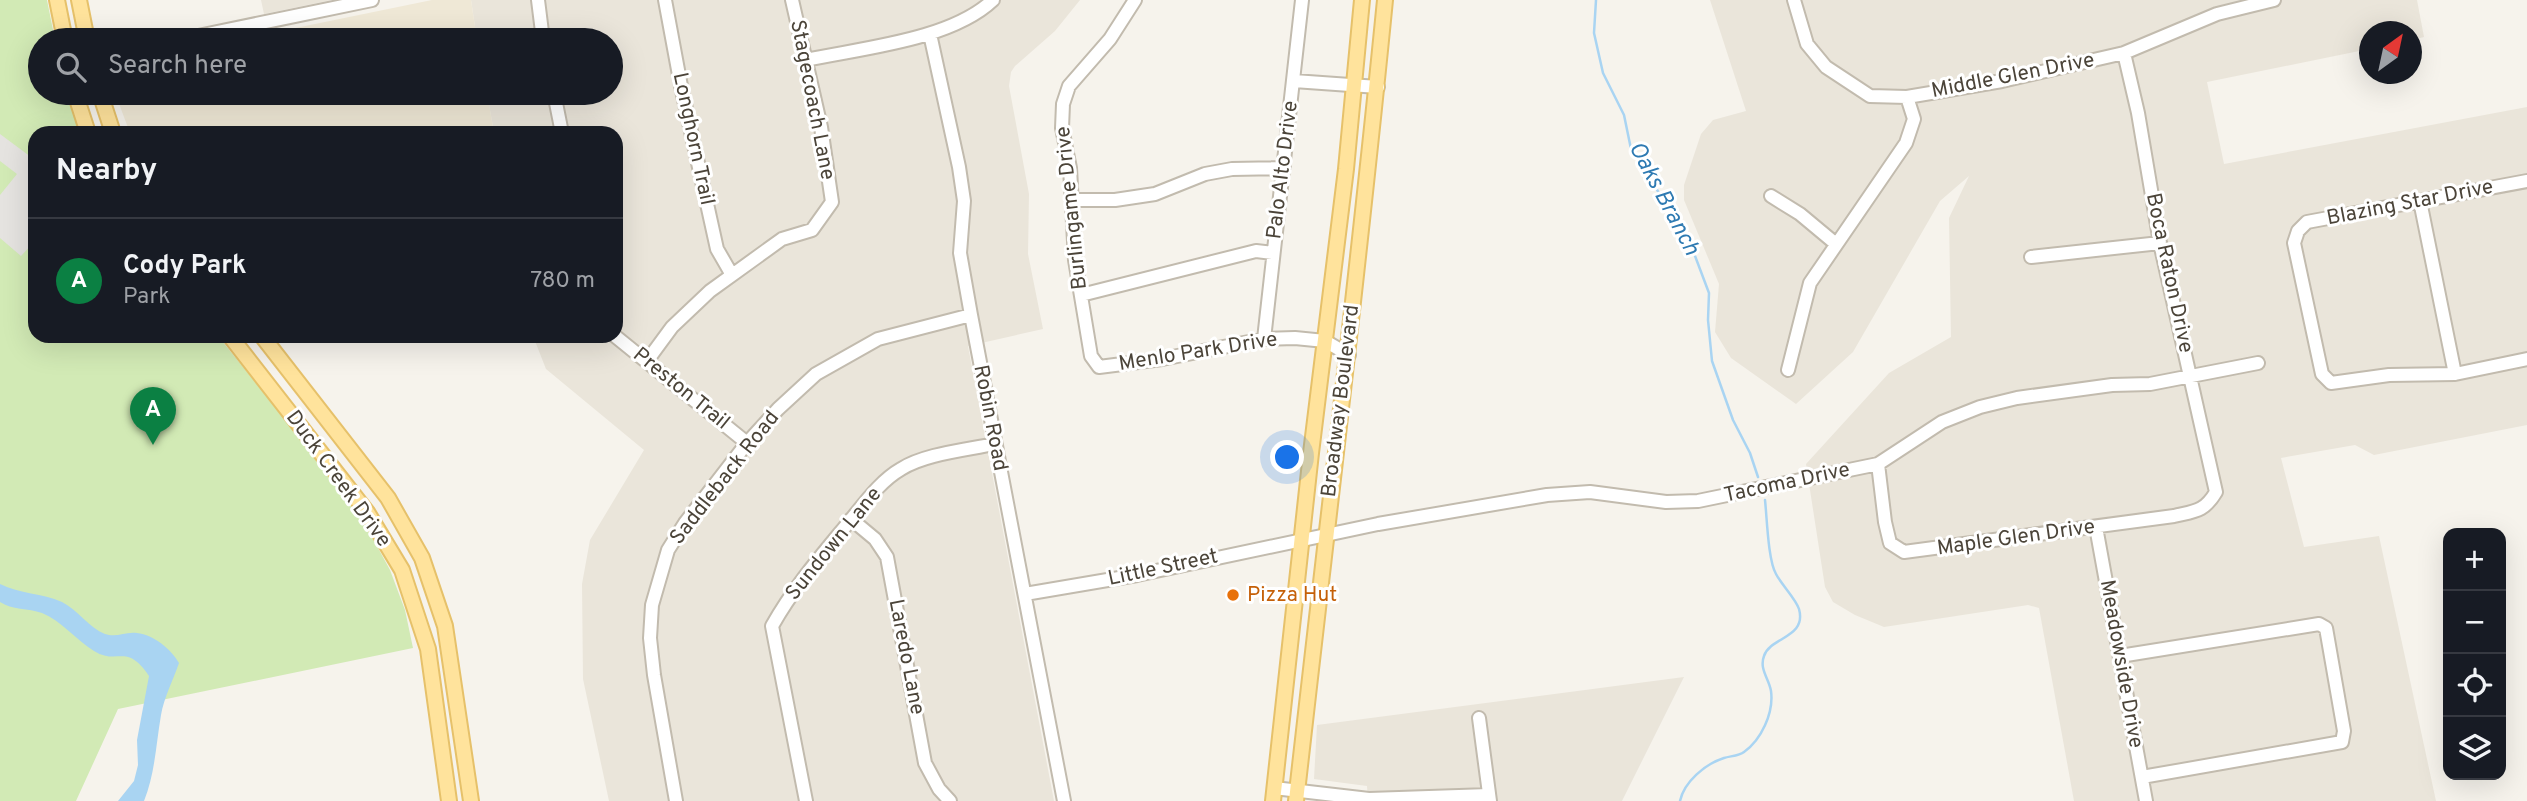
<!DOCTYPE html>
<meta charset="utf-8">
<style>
:root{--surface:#171b24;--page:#242831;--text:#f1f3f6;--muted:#9ea1a6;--line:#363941;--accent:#0b8043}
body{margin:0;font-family:Overpass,sans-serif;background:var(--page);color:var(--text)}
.controls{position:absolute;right:21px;bottom:21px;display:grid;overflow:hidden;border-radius:14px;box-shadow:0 7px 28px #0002}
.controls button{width:63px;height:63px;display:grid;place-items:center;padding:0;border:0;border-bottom:2px solid var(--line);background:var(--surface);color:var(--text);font:35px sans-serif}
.compass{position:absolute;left:2359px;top:21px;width:63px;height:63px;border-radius:50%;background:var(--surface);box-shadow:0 7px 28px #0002;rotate:33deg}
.you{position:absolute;left:1288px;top:458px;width:24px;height:24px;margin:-18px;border:5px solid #fff;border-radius:50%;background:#1a73e8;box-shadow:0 0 0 10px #1a73e833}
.badge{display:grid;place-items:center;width:46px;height:46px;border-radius:50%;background:var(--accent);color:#fff;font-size:23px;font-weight:700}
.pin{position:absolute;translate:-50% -58px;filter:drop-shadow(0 2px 4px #0008)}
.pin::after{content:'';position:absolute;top:37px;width:24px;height:21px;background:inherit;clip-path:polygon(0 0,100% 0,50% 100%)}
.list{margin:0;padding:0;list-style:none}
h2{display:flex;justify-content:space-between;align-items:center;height:91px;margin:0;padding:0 28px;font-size:30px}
h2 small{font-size:23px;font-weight:400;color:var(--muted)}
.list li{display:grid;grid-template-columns:46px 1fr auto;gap:21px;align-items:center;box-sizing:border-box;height:126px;padding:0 28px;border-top:2px solid var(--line)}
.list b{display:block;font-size:26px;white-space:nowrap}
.list p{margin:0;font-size:23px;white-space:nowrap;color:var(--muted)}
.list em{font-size:23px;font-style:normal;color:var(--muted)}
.icon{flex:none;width:38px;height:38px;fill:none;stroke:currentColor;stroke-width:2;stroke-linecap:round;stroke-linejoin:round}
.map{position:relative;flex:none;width:2527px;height:801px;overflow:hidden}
.search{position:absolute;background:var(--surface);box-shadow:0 7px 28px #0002;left:28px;top:28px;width:595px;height:77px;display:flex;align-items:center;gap:18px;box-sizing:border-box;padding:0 24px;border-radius:38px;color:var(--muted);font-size:26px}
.panel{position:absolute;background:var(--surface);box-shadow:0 7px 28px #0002;left:28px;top:126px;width:595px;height:217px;border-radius:21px}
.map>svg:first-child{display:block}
</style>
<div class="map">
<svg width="2527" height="801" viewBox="0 0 2527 801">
<rect width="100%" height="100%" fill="#f6f3ec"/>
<!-- residential -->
<path fill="#eae5da" d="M261,0H332L264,14Z
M471,0H1080L1055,31L1015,66L1011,72L1009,86L1029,194L1028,254L1043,329L968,346L1054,801H609L583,679L582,584L590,540L644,450L546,369L533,336H616V133H494L487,93H611V40H477Z
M1710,0H2417L2424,37L2412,40V32H2370L2369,49L2207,82L2224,164L2527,107V425L2374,455L2355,445L2281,458L2304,547L2379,536L2436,801H2074L2039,608L2028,605L1884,627L1855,615L1833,602L1825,587L1806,464L1889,373L1951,337L1949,218L1969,176L1940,201L1853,352L1796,404L1731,358L1715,332L1719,284L1684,200V185L1701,134L1713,120L1746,111Z
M1684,677L1622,801H1368L1367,786L1314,779L1317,725Z"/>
<!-- education -->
<path fill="#efe8d6" d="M432,0H471L477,40H237Z
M115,93H487L494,133H130Z"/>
<!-- green -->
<path fill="#d2eab5" d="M0,0H47L55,40H40V93H69L81,133H35V336H218L328,472L372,537L390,570L405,610L413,648L118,709L76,801H0Z"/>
<!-- parking -->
<path fill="#e5e3e0" d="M0,134L35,160V241L21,256L0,238V195L17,174L0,161Z"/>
<!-- water -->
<path fill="#a9d4f2" d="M0,584C20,594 42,593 62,602C78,610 89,628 105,634C117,638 126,631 137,633C154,635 171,649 179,663C173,680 164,698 161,715C156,744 155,774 144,801H118L134,781L138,765L137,740L149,676C126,642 118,666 94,651C76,640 62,621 42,613C28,608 12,610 0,602Z"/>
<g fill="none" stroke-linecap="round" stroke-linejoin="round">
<!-- stream -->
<path stroke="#a9d4f2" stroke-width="2.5" d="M1596,0L1594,33L1603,73L1624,115L1631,149L1689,240L1709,293L1708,320L1712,361L1733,420L1750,453L1758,477
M1680,801C1684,782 1705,764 1724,758C1730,756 1739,756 1744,752C1761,740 1774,713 1771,691C1769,679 1759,669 1764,656C1770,637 1807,638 1799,609C1796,599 1781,584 1776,574C1768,560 1767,518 1765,500"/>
<!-- minor casing -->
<g stroke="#c2bbae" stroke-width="16">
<path id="minor" d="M538,0L543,40
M665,0L681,86L717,249L732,275
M1135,0L1110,39L1069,86L1063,104L1062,128L1070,168L1075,260L1091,356L1099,367L1162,359L1264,339L1295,338L1325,341L1349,355
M1794,0L1807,44L1826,67L1870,96L1907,97L2002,81L2124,53L2217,14L2274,0
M930,34L959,167L964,201L960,253L971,315L1064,801
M179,40L372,0
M806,60C862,48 951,40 993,0
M1294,81L1378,87
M554,93L562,133
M2527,181L2307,222L2298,231L2294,243L2322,374L2331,383L2389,375L2455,374L2527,359
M1771,196L1800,214L1836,244
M1072,200H1115L1155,194L1205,174L1232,169L1284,168
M2420,201L2455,374
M2031,257L2160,243
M1081,295L1256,251L1273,253
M615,336L747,443
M1264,339L1302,0
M647,361L672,327L710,291L782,239L812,230L832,202L821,127L792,0
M1788,370L1810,283L1906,143L1914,119L1907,97
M1878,464L1885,522L1890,543L1904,552L2174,516C2195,511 2204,512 2216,492L2160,243L2138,113L2124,53
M851,519L875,539L887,557L925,763L939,789L950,801
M2096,527L2146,801
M1025,594L1137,575L1378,524L1547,495L1590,492L1666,502L1698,501L1878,464L1942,422L1980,407L2017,398L2112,385L2150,384L2258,363
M2120,656L2319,624L2326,628L2344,731L2342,742L2142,777
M1479,718L1490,801
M1274,788L1369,799L1489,795
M676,801L654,675L650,638L652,605L668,550L685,523L747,443L778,409L816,374L878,339L971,315
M806,801L772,626C794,587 821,556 849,522C864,504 880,481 901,469C924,454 966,450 994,444"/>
</g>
<!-- major casing -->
<g stroke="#e6c16a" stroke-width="18">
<path id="major" d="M57,0L65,40
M79,0L87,40
M75,93L88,133
M100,93L113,133
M230,336L367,512L402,570L428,649L449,801
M262,336L388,498L422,558L445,626L471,801
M1273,801L1311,453L1346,169L1362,0
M1296,801C1326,534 1359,267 1385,0"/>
</g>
<!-- minor -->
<use href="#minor" stroke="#fff" stroke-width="12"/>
<!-- major -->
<use href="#major" stroke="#ffe39c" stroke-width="14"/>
</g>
<!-- markers -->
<circle fill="#e8710a" stroke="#fff" stroke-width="2.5" cx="1233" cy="595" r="7"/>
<g text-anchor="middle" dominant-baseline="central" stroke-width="6" stroke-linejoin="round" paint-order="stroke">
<!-- street labels -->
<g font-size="21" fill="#4b4439" stroke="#fff">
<text transform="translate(2013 76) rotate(-11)">Middle Glen Drive</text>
<text transform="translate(812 100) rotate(79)">Stagecoach Lane</text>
<text transform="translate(693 139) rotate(78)">Longhorn Trail</text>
<text transform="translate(1283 170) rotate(-83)">Palo Alto Drive</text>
<text transform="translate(2410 203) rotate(-11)">Blazing Star Drive</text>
<text transform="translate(1072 208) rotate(-96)">Burlingame Drive</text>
<text transform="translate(2169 273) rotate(78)">Boca Raton Drive</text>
<text transform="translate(1198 352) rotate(-9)">Menlo Park Drive</text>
<text transform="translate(681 389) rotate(39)">Preston Trail</text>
<text transform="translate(1341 401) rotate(-83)">Broadway Boulevard</text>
<text transform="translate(990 418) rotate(79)">Robin Road</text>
<text transform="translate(725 478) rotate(-52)">Saddleback Road</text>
<text transform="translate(338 479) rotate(54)">Duck Creek Drive</text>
<text transform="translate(1787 483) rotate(-12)">Tacoma Drive</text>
<text transform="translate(2016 538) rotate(-8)">Maple Glen Drive</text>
<text transform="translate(834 544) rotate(-51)">Sundown Lane</text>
<text transform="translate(1163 568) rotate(-12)">Little Street</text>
<text transform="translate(906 657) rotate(79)">Laredo Lane</text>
<text transform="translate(2121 664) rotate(80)">Meadowside Drive</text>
</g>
<!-- food labels -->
<g font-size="21" fill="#c56008" stroke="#fff" text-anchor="start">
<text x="1247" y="595">Pizza Hut</text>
</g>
<!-- water labels -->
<g font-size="23" font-style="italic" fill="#2e7ab2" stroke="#fff">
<text transform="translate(1663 199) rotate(62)">Oaks Branch</text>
</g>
</g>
</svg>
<div class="controls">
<button>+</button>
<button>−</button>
<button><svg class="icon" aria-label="locate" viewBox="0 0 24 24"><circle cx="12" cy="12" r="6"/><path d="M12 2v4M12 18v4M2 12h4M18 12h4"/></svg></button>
<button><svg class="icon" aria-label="layers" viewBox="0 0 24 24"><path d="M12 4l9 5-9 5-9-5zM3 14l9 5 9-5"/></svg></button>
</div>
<svg class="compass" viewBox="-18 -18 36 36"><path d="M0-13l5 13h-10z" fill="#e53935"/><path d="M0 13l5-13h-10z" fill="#9ea1a6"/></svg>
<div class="you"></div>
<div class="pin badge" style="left:153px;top:445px">A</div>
<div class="search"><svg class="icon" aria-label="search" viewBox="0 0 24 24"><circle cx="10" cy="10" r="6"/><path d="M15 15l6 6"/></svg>Search here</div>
<section class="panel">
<h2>Nearby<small></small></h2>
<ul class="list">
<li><span class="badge">A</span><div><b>Cody Park</b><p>Park</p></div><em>780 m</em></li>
</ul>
</section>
</div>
